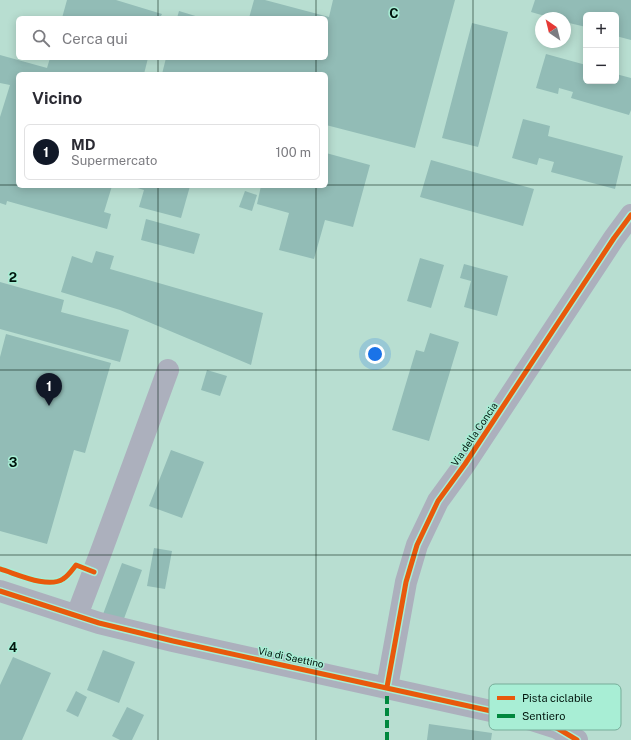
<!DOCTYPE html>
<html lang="it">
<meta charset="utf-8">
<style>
:root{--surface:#fff;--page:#f7f7f7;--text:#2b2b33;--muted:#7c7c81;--line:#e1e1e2;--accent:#111827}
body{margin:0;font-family:"Public Sans",sans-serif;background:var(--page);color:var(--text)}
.controls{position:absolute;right:12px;top:12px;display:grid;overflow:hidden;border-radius:6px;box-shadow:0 2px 10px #0003}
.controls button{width:36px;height:36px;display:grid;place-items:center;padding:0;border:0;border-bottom:1px solid var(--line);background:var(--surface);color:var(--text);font:20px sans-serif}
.compass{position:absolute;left:535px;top:12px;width:36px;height:36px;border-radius:50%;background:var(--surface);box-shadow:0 2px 10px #0003;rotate:325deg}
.you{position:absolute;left:375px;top:354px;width:14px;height:14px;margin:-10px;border:3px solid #fff;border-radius:50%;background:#1a73e8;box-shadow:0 0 0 6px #1a73e833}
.badge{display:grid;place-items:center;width:26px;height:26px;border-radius:50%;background:var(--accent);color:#fff;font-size:13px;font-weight:700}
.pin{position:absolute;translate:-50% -33px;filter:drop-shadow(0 1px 2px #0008)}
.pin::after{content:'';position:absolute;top:21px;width:14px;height:12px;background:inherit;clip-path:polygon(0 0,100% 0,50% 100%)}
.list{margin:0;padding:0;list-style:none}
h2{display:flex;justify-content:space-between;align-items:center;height:52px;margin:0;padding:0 16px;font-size:17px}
h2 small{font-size:13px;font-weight:400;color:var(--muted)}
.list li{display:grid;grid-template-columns:26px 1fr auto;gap:12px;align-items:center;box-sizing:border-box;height:56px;margin:0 8px 8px;padding:0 8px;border:1px solid var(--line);border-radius:6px}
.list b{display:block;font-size:15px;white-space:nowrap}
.list p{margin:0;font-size:13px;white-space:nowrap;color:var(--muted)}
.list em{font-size:13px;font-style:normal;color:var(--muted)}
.icon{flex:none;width:22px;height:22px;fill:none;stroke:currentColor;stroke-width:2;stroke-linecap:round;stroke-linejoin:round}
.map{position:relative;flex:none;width:631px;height:740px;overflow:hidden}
.search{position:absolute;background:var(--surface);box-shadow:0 2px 10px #0003;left:16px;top:16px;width:312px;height:44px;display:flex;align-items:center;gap:10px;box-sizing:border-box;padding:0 14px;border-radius:6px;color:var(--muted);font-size:15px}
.panel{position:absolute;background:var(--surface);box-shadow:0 2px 10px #0003;left:16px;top:72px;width:312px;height:116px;border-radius:6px}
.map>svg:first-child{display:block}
</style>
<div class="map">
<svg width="631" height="740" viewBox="0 0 631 740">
<rect width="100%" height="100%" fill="#b8ded1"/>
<!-- building -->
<path fill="#92bcb6" d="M67,0H116L162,14L160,18H62Z
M254,0H265L329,17L333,0H455L415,148L326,125V74H162L166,58H326V18H249Z
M535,0H631V40L616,36V15H586V27L565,22V18H552L531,12Z
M179,11L202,18H177Z
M472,23L508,32L478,147L442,138Z
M546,54L586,65V81H616V74L631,78V110L629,115L571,98L573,92L559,88L558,94L536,88Z
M0,55L47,68L50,58H148L144,74H18V186H112L104,212L111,214L107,229L7,201L6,205L0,203V117L10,85L0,83Z
M523,119L550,126L548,136L623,156L615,189L551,172L554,162L539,158L537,165L512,158Z
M326,153L370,165L353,227L325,220L314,259L279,250L289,213L257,204L261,186H326Z
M431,160L534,189L523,226L420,197Z
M131,186H190L181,218L139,207L144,190Z
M245,191L257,195L252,211L239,207Z
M146,219L200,234L194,254L141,240Z
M96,251L114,256L110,269L263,313L251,365L120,310L61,292L72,256L92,263Z
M420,258L444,265L431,308L407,301Z
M464,264L508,276L497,316L464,307L471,281L460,278Z
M0,282L64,300L61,312L129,330L120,362L0,329Z
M430,333L459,342L429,441L392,430L416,350L424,352Z
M6,334L111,363L85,453L74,450L47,544L0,531V357Z
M207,370L227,376L220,396L201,390Z
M171,450L204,462L182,518L149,506Z
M154,548L172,551L165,589L147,586Z
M122,563L142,570L122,624L102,617Z
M103,650L135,662L119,703L87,690Z
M13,657L51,673L22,740H0V685Z
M76,691L87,697L78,717L66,711Z
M127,707L144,715L132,740H120L112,736Z
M429,724L492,733L491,740H427Z"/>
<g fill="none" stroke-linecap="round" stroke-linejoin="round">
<!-- minor -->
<path stroke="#acb0bd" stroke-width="22" d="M0,591L99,623L173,641L532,720L557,728L577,740
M77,615L101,552L168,370
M387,687L406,582L417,545L438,501L465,464L614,238L631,215"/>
<!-- quiet -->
<path stroke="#00873e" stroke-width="4" stroke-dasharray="8 4" stroke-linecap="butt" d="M387,740V687"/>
<!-- cycleway casing -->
<g stroke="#a8eed5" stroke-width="8">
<path id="cycleway" d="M0,569C17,574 48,589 63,579C68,576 72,570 76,565L94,572
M0,591L99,623L173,641L532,720L557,728L577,740
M387,687L406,582L417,545L438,501L465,464L614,238L631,215"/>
</g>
<!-- cycleway -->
<use href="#cycleway" stroke="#e8590c" stroke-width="5"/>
</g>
<!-- grid -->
<path fill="none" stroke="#00150d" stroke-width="1" stroke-opacity="0.55" d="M158,0V18M316,0V18M473,0V740M158,58V74M316,58V74M0,185H18M326,185H631M158,186V740M316,186V740M0,370H631M0,555H631"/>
<g text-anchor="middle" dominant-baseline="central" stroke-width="3" stroke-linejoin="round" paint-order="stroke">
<!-- street labels -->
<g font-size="10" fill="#00150d" stroke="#a8eed5">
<text transform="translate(474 434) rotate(-56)">Via della Concia</text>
<text transform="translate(291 657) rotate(12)">Via di Saettino</text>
</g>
</g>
<!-- legend -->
<rect x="489" y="684" width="132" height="46" rx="6" fill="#a8eed5" stroke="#76ad99" stroke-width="1"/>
<rect x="497" y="696" width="18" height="4" fill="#e8590c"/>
<rect x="497" y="714" width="18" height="4" fill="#00873e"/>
<g font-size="11" fill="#00150d">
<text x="522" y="702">Pista ciclabile</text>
<text x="522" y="720">Sentiero</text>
</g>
<g font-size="13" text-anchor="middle" font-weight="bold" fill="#00150d" stroke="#a8eed5" stroke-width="3" stroke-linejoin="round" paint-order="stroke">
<text x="394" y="18">C</text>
<text x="13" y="282">2</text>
<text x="13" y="467">3</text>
<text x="13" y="652">4</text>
</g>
</svg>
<div class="controls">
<button>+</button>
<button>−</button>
</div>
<svg class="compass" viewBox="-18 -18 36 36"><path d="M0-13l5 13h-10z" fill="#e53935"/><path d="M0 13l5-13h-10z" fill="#7c7c81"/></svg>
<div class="you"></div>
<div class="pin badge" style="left:49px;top:406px">1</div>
<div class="search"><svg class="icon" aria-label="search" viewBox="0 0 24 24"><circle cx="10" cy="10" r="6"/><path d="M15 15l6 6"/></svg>Cerca qui</div>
<section class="panel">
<h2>Vicino<small></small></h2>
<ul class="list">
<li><span class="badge">1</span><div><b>MD</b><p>Supermercato</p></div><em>100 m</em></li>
</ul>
</section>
</div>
